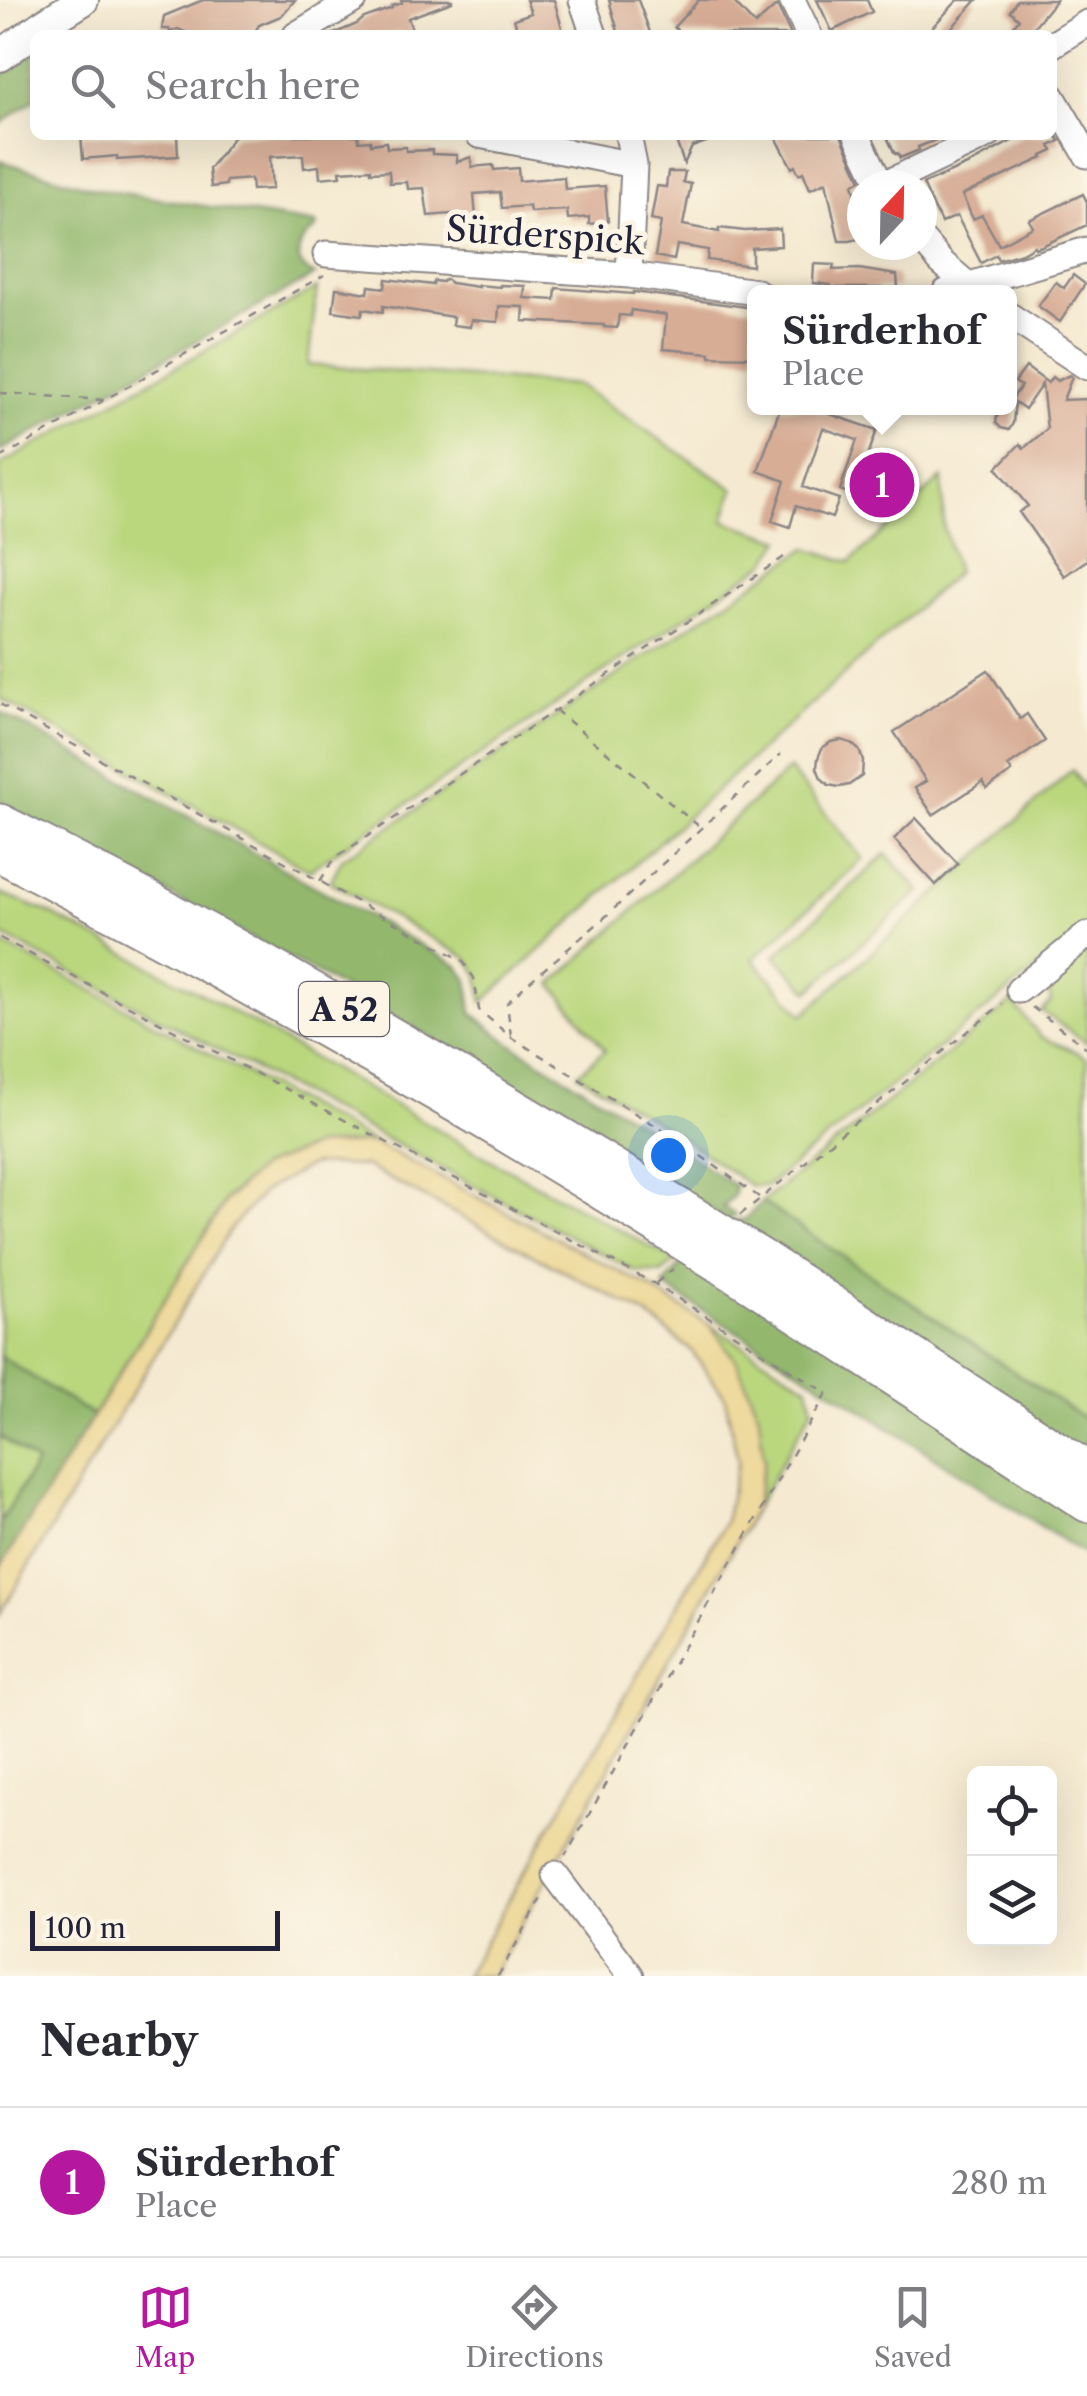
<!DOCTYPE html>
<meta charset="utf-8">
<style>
:root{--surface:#fff;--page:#f2f2f3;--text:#2b2b33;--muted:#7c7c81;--line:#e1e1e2;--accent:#b5179e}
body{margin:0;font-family:"Libre Caslon Text",serif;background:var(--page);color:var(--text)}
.controls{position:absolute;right:30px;bottom:30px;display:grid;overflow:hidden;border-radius:15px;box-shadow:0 10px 40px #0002}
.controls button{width:90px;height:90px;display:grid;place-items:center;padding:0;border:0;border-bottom:2px solid var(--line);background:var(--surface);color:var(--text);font:50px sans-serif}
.compass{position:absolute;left:847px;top:170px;width:90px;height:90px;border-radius:50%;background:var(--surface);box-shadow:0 10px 40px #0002;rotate:22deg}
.scale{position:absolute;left:30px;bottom:25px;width:250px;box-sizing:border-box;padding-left:10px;border:5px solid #22223b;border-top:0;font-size:28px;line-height:35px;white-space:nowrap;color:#22223b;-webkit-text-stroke:8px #fcf5e5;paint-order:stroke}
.you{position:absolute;left:668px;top:1155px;width:35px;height:35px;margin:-25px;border:8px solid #fff;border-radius:50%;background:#1a73e8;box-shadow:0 0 0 15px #1a73e833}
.badge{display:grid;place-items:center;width:65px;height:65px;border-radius:50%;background:var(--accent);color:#fff;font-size:32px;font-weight:700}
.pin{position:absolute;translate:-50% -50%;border:5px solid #fff;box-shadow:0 2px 10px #0006}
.popup{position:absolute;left:747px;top:285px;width:270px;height:130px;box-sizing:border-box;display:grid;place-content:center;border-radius:15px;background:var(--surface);filter:drop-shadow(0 2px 8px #0005);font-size:32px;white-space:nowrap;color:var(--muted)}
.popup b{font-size:38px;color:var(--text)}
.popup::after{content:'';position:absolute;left:50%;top:100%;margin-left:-20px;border:20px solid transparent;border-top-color:var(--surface)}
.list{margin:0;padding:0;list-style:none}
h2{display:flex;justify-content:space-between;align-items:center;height:130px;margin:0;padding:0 40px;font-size:42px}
h2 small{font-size:32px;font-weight:400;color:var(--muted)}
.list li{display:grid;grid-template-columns:65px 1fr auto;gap:30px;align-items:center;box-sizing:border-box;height:150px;padding:0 40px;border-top:2px solid var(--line)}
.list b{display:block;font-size:38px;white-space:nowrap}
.list p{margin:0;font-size:32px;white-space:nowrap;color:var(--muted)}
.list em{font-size:32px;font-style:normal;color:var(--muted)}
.icon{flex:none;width:55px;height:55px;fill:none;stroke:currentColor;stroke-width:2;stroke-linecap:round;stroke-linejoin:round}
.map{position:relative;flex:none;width:1087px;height:1976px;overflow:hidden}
.search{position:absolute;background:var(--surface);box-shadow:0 10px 40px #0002;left:30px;right:30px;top:30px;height:110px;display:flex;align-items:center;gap:25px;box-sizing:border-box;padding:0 35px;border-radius:15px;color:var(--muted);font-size:38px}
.sheet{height:280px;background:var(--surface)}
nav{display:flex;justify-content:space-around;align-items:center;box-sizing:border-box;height:140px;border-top:2px solid var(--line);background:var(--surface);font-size:28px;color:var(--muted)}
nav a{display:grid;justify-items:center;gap:5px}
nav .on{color:var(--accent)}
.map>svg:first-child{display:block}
</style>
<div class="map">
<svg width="1087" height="1976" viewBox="0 0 1087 1976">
<rect width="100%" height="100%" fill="#fcf5e5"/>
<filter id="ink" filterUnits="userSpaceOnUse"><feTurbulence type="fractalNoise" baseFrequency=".01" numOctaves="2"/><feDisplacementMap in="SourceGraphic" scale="20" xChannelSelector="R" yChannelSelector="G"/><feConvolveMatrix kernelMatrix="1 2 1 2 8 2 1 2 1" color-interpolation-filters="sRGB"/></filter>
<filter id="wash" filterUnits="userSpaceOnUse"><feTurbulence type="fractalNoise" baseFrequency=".0048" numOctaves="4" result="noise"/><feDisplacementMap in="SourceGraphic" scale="40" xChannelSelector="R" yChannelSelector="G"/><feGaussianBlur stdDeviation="2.25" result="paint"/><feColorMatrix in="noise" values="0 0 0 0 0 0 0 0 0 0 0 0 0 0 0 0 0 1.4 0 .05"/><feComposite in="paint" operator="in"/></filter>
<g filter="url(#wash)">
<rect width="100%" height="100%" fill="#f5ead1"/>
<!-- green -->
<path fill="#bad77e" stroke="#6e7c5c" stroke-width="2.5" d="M317,288L308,365L578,385L734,489L724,521L782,540L766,563L309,870L0,698V465Z
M942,478L944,528L957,572L483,1002L479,975L467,958L330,882L342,859L807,548L850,562Z
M789,769L863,859L753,959L803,1015L1072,770L1087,792V928L767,1186H751L675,1133L578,1074L605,1050L552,984Z
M886,854L920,891L809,991L775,956Z
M0,893L45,911L202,994L487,1158L677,1261L661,1273L635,1271L0,934Z
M1087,941V1043L1041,1011L1051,1002L1045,974Z
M0,943L77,982L373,1142L315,1146L261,1167L226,1199L93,1416L0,1356Z
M1012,1002L1041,1037L1077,1052L1087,1059V1421L762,1202Z
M711,1326L808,1386L813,1408L755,1509L764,1461L737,1362Z
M0,1436L36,1463L0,1523Z"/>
<!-- forest -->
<path fill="#93b86d" stroke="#5a6d54" stroke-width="2.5" d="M35,52V99L0,124V77Z
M0,161L97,189L317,224L315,230C295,242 291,265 315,275L0,451Z
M0,712L458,966L468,980L472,1013L508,1042L669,1141L735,1186L733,1196L723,1207L735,1215L728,1221L553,1107L316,973L0,804Z
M762,1202L1087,1421V1556L834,1392L663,1286L682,1264L740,1219L743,1221Z
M0,1356L93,1416L0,1568V1523L36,1463L0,1436Z"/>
<!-- sand -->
<path fill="#eeda9e" stroke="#887e6c" stroke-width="2.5" d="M373,1142L647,1286L711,1326L737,1362L759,1415L764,1461L755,1509L492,1976H465L725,1522L738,1461L725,1397L691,1350L647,1315L365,1166L313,1164L264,1191L231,1228L0,1614V1568L226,1200L261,1167L315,1146Z"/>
<g id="blocks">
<!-- building -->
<path fill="#d8ad96" d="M203,0H295L281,16L259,25L256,30L243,35H192L178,29L170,32L169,29H162L164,16Z
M401,0H452V2L408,18L414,35H402L397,32L390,35H331L357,24L364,18L392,8V6L402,3Z
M526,0H554L564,35H519L514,19L531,13Z
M609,0H638L651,35H619Z
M699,0H732L755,25L777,5L791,35H682L674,27Z
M817,0H867L872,12L832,31Z
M958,0H977L945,35H925Z
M1017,0H1056L1032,29L1030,28L1024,35H1019L1012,28L1019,19L1010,11Z
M81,135H131V138L177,135L178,156L117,160V156L83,159Z
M235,135H358L359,141L370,140L371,144L386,142L387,148L406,147V151L432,150V154L457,155V162L471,157L472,167L493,165L494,170L518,168L519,181L564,177L565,189L605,186L608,222L589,224V217L568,219L567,210L530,212L529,206L502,208L500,192L474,194L476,219L465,220L451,214L428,216L424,188L408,189L407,182L390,183L389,171L371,172V169L340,171L341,176L320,178L319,166L304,168L303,155L270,157L272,189L252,190L251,179L226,181V185L211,187L209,169Z
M674,135H720V137L692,147L684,164Z
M775,135H841L861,180L853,184L860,212H862V238L850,241H839L826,182L810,189L803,172L799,174L795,166L792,168Z
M886,135H946V136L918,147L919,150L900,158L898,153L895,154Z
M1023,135H1056L1060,141L1050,146L1053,151L1042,156L1043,158L962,195L973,219L982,215L999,245L1033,227L1029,220L1083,194L1087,202V225L1042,246L1035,248L1034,246L1022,253L998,260L996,255L981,263L957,216L941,223L923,184L967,165Z
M668,172H685L683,182L691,184L683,225L719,232V228L745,231L780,229L781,246L752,248V266L707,260L708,250L677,245L674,260L655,256L661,222L651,220L657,186L666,187Z
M814,264L834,265L833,270L859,269L897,275L898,288H831V285L813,283Z
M1073,275L1085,284L1060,322L1038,306L1056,282L1064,288Z
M386,279L433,285L434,281L442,282L446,279L451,283L478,287V285L500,287V285L525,286L524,298L555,300L556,288L633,294V292L754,308V357L710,356V353L663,349L666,315L631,310L630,316L619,315L617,328L604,327V325L523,321L524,307L499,306L498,322L471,320L470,327L452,325L453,317L383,306V312L363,309L362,315L333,311L336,288L368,293L369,286L385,288Z
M1026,367L1048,383L1052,377L1057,381L1070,375L1072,377L1063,400L1087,399V560L1064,576L1019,512L1028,506L997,468L1020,444L1024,448L1047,429L1042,384L1025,409L1015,402L1013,423L1009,430L1001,428L996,423L997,416L1006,408H1010V402L1021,386L1015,382Z
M780,408H812L877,430L867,458L901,470L889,507L840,490L857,440L823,428L803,487L839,499L832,518L796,506L790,527L772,521L785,481L758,471Z
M988,670L1020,719L1027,714L1045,741L1008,766L1012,772L987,789L983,782L933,815L915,788L926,781L894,732Z
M841,740L851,743L859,750L863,760L862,776L849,785L839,787L829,785L821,778L817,768L818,758L822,748L831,742Z
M916,818L958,864L936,885L894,839Z"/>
</g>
</g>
<g filter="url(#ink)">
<use href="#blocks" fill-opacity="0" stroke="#8c8686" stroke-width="2.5"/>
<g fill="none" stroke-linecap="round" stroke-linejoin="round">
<!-- minor casing -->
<g stroke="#8c8686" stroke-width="29">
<path id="minor" d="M582,0L594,35
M792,0L809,35
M296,35L354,0
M1052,45L1087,23
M1052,96L1087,155
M479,135L634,165
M628,135L634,165L629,275
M857,135L881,185
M883,185L988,135
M922,240L941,262L976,292
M326,254L629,275L757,292
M946,292L1087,250
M1010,316L1087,367
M1019,990L1087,935
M555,1875L631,1976"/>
</g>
<!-- major casing -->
<g stroke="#8c8686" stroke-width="34">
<path id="major" d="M0,56L43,25L83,0"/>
</g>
<!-- highway casing -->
<g stroke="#8c8686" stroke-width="39">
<path id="highway" d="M0,822C233,939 459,1073 682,1208
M0,854C225,971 446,1094 660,1228
M763,1258L1087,1469
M749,1283L1087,1504"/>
</g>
<!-- path -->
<path stroke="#8c8686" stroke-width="2.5" stroke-dasharray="8 8" stroke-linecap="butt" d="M0,393L104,400L324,275
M0,458L103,401
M0,704L462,960L474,978L479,1010L512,1038L674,1137L759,1197
M555,710L700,827
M320,881L335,858L787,555
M0,938L655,1284L827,1393L565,1857
M1032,1007L1087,1048
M511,1036L507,1003L528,983L603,919L781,754
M740,1215L1002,1004
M656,1283L673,1269
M498,1976L544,1895"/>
<!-- minor -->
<use href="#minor" stroke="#fff" stroke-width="25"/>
<!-- major -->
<use href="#major" stroke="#fff" stroke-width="30"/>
<!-- highway -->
<use href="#highway" stroke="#fff" stroke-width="35"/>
<!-- highway-bridge casing -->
<g stroke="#8c8686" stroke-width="39" stroke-linecap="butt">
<path id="highway-bridge" d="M682,1208L763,1258
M660,1228L749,1283"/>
</g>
<!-- highway-bridge -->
<use href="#highway-bridge" stroke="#fff" stroke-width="35"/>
</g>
</g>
<g text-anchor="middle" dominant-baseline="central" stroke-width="10" stroke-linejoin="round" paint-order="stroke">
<!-- shield labels -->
<rect fill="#fcf5e5" stroke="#63616e" stroke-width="2.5" x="299" y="982" width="90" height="54" rx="8"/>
<g font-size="32" font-weight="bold" fill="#22223b">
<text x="344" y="1009">A 52</text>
</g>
<!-- street labels -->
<g font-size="35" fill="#22223b" stroke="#fcf5e5">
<text transform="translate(545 235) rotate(4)">Sürderspick</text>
</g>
</g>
</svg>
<div class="controls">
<button><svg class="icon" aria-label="locate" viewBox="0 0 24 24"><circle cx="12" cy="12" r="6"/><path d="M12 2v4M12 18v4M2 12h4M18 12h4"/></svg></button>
<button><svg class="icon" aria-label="layers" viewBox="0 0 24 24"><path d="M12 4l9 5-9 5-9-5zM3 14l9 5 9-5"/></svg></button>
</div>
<svg class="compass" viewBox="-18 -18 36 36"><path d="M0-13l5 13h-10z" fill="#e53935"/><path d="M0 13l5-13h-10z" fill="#7c7c81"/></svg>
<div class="scale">100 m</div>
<div class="you"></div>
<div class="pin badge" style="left:882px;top:485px">1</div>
<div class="popup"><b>Sürderhof</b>Place</div>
<div class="search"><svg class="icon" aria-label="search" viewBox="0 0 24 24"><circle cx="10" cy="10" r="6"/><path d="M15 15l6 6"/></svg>Search here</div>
</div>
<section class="sheet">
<h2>Nearby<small></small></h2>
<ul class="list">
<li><span class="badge">1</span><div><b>Sürderhof</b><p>Place</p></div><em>280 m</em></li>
</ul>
</section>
<nav>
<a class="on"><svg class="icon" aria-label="map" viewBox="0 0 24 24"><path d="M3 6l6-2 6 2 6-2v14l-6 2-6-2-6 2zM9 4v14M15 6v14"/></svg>Map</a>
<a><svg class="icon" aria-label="directions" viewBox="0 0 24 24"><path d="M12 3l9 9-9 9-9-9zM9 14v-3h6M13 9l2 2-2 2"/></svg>Directions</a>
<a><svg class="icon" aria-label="saved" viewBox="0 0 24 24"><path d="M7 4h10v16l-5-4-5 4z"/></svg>Saved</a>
</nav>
